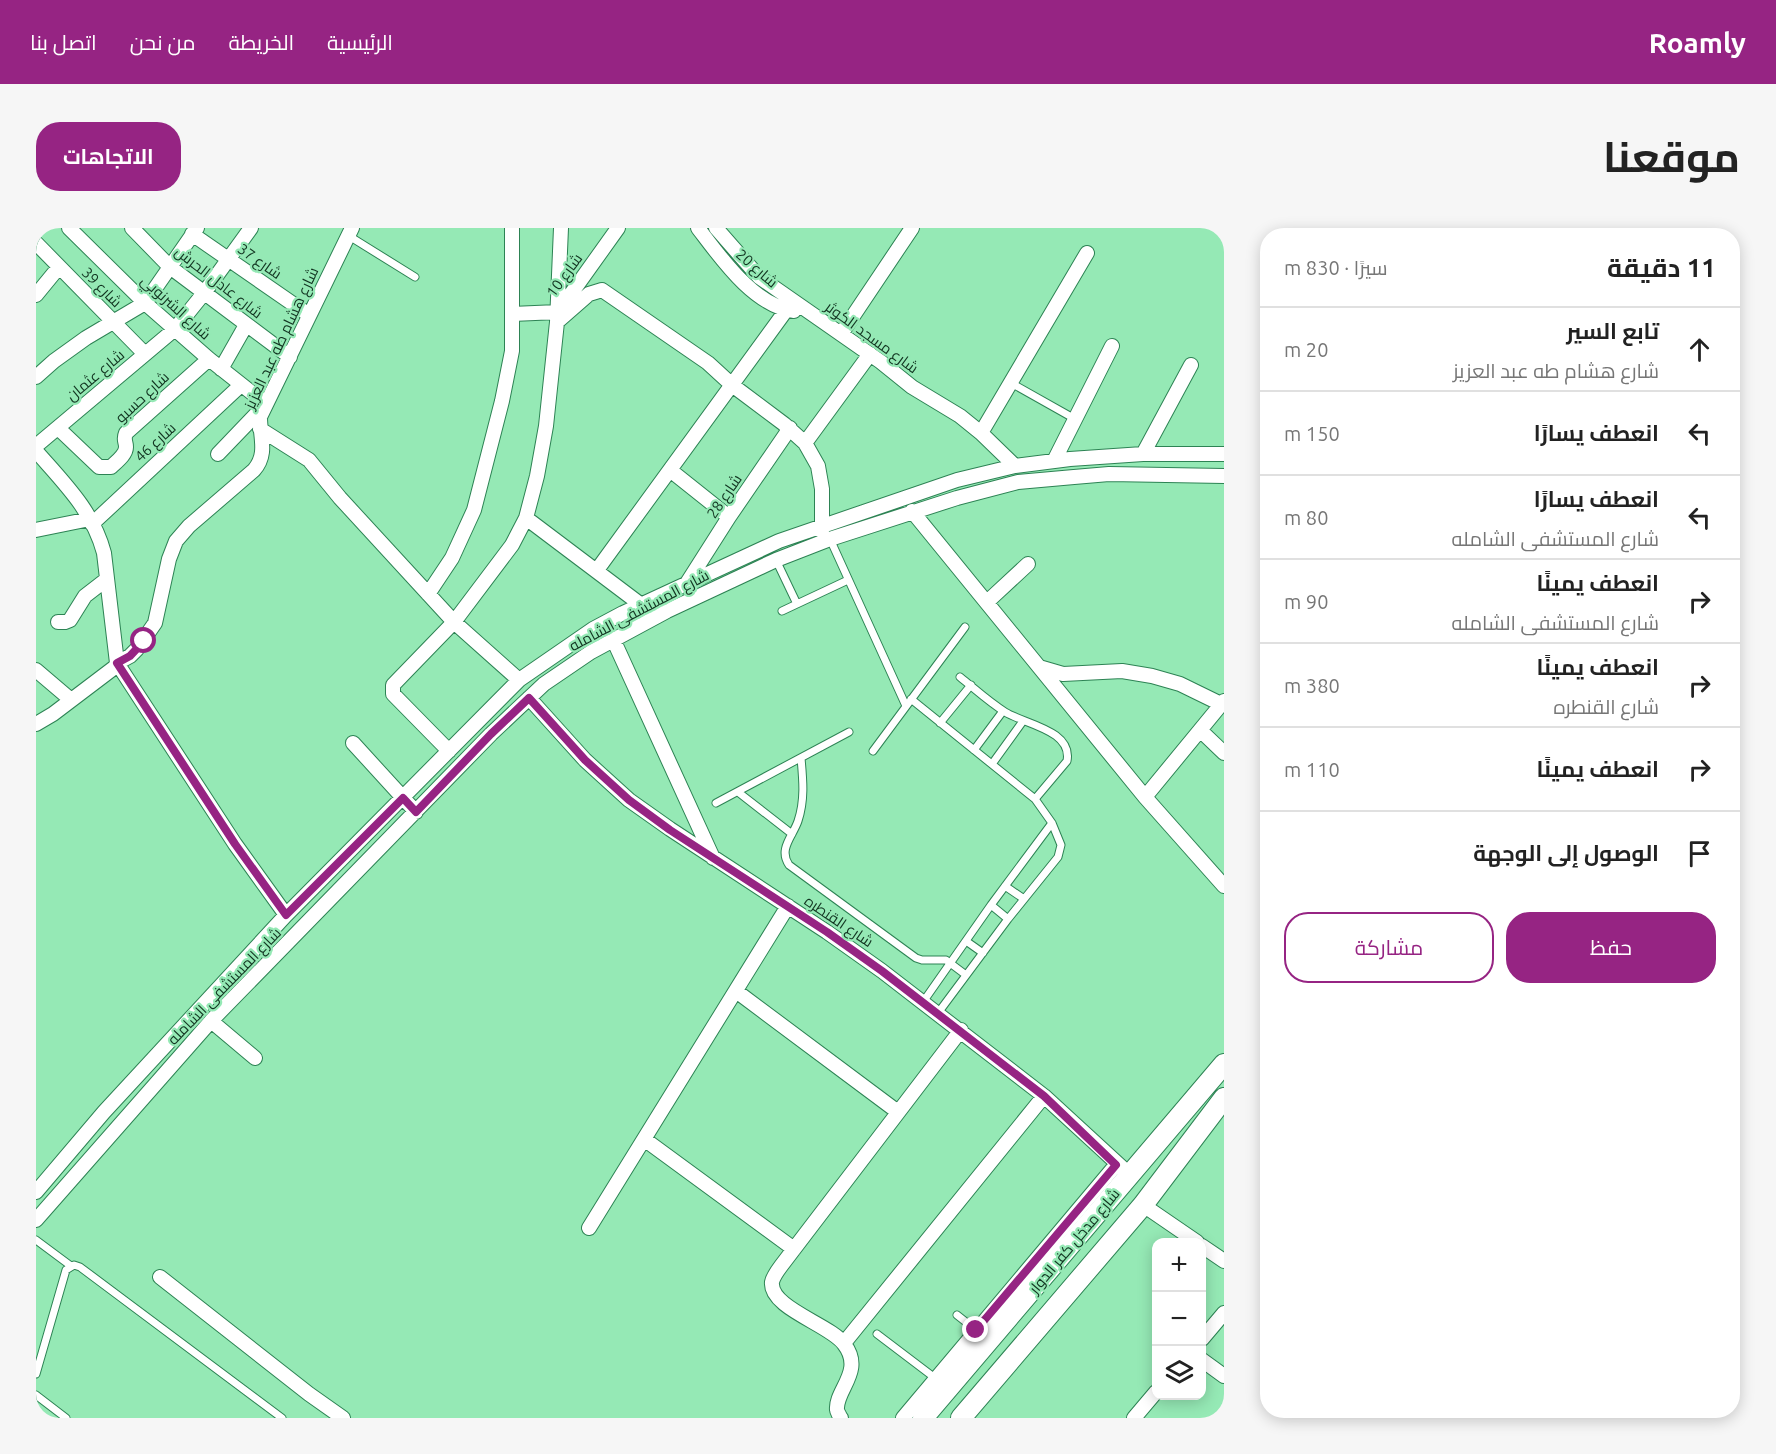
<!DOCTYPE html>
<html lang="ar">
<meta charset="utf-8">
<style>
:root{--surface:#fff;--page:#f6f6f6;--text:#222;--muted:#767676;--line:#e0e0e0;--accent:#962483}
body{margin:0;font-family:Ubuntu,Cairo,sans-serif;background:var(--page);color:var(--text);direction:rtl}
.controls{position:absolute;right:18px;bottom:18px;display:grid;overflow:hidden;border-radius:12px;box-shadow:0 3px 15px #0003}
.controls button{width:54px;height:54px;display:grid;place-items:center;padding:0;border:0;border-bottom:2px solid var(--line);background:var(--surface);color:var(--text);font:30px sans-serif}
.stop{position:absolute;width:18px;height:18px;margin:-14px;border:4px solid #962483;border-radius:50%;background:#fff}
.stop.end{background:#962483;border-color:#fff;box-shadow:0 2px 6px #0008}
.list{margin:0;padding:0;list-style:none}
h2{display:flex;justify-content:space-between;align-items:center;height:78px;margin:0;padding:0 24px;font-size:26px}
h2 small{font-size:20px;font-weight:400;color:var(--muted)}
.list li{display:grid;grid-template-columns:39px 1fr auto;gap:18px;align-items:center;box-sizing:border-box;height:84px;padding:0 24px;border-top:2px solid var(--line)}
.list b{display:block;font-size:22px;white-space:nowrap}
.list p{margin:0;font-size:20px;white-space:nowrap;color:var(--muted)}
.list em{font-size:20px;font-style:normal;color:var(--muted)}
.actions{display:flex;gap:12px;padding:18px 24px}
.actions a{flex:1;padding:14px 0;border:2px solid var(--accent);border-radius:24px;text-align:center;font-size:21px;color:var(--accent)}
.actions .main{background:var(--accent);color:#fff}
.icon{flex:none;width:33px;height:33px;fill:none;stroke:currentColor;stroke-width:2;stroke-linecap:round;stroke-linejoin:round}
.map{position:relative;flex:none;width:1188px;height:1190px;overflow:hidden;direction:ltr;border-radius:24px}
header{display:flex;align-items:center;gap:36px;box-sizing:border-box;height:84px;padding:0 30px;background:var(--accent);color:#fff}
header strong{font-size:28px}
nav{display:flex;gap:33px;margin-inline-start:auto;font-size:21px}
.intro{display:flex;align-items:center;justify-content:space-between;box-sizing:border-box;height:144px;padding:0 36px}
h1{margin:0;font-size:42px}
.button{padding:15px 27px;border-radius:24px;background:var(--accent);color:#fff;font-size:21px;font-weight:700}
main{display:flex;gap:36px;padding:0 36px}
aside{flex:1;background:var(--surface);border-radius:24px;box-shadow:0 3px 15px #0003}
.map>svg:first-child{display:block}
</style>
<header>
<strong>Roamly</strong>
<nav><a>الرئيسية</a><a>الخريطة</a><a>من نحن</a><a>اتصل بنا</a></nav>
</header>
<div class="intro"><h1>موقعنا</h1><a class="button">الاتجاهات</a></div>
<main>
<aside>
<h2>11 دقيقة<small>سيرًا · 830 m</small></h2>
<ul class="list">
<li><svg class="icon" aria-label="ahead" viewBox="0 0 24 24"><path d="M12 20V5M6 11l6-6 6 6"/></svg><div><b>تابع السير</b><p>شارع هشام طه عبد العزيز</p></div><em>20 m</em></li>
<li><svg class="icon" aria-label="left" viewBox="0 0 24 24"><path d="M17 20v-9H6M10 6l-5 5 5 5"/></svg><div><b>انعطف يسارًا</b></div><em>150 m</em></li>
<li><svg class="icon" aria-label="left" viewBox="0 0 24 24"><path d="M17 20v-9H6M10 6l-5 5 5 5"/></svg><div><b>انعطف يسارًا</b><p>شارع المستشفى الشامله</p></div><em>80 m</em></li>
<li><svg class="icon" aria-label="right" viewBox="0 0 24 24"><path d="M7 20v-9h11M14 6l5 5-5 5"/></svg><div><b>انعطف يمينًا</b><p>شارع المستشفى الشامله</p></div><em>90 m</em></li>
<li><svg class="icon" aria-label="right" viewBox="0 0 24 24"><path d="M7 20v-9h11M14 6l5 5-5 5"/></svg><div><b>انعطف يمينًا</b><p>شارع القنطره</p></div><em>380 m</em></li>
<li><svg class="icon" aria-label="right" viewBox="0 0 24 24"><path d="M7 20v-9h11M14 6l5 5-5 5"/></svg><div><b>انعطف يمينًا</b></div><em>110 m</em></li>
<li><svg class="icon" aria-label="arrive" viewBox="0 0 24 24"><path d="M6 21V4h12l-3 4 3 4H6"/></svg><div><b>الوصول إلى الوجهة</b></div></li>
</ul>
<div class="actions"><a class="main">حفظ</a><a>مشاركة</a></div>
</aside>
<div class="map">
<svg width="1188" height="1190" viewBox="0 0 1188 1190">
<rect width="100%" height="100%" fill="#95e9b5"/>
<g fill="none" stroke-linecap="round" stroke-linejoin="round">
<!-- lane casing -->
<g stroke="#2d8354" stroke-width="9">
<path id="lane" d="M313,8L379,49
M975,155L1039,191
M794,311L870,478
M740,332L761,376
M746,383L812,352
M924,449C939,461 953,474 969,484C988,496 1037,502 1031,533L999,571
M875,471L999,571L1016,595L1025,617L1022,629L972,691L902,785
M904,495L935,457
M938,522L967,483
M837,523L929,399
M765,530C767,552 769,572 762,593C757,608 742,621 753,637L880,730L886,732H910L930,747
M956,536L987,493
M702,564L756,606
M680,575L813,504
M969,658L988,671
M955,677L972,691
M930,713L947,725
M887,774L955,677L1016,595
M0,1012L35,1038
M921,1087L940,1102
M841,1106L899,1150
M0,1146L30,1042L38,1037L44,1039L246,1190
M0,1167L30,1190"/>
</g>
<!-- street casing -->
<g stroke="#2d8354" stroke-width="16">
<path id="street" d="M33,0L109,75L173,131L230,176L182,226
M96,0L134,39L254,129
M662,0C685,30 718,78 758,83
M680,0L723,49L845,134L876,159L924,188L945,205L979,238
M156,6L273,87
M0,15L109,126
M0,67L23,39
M476,86L522,84L582,0
M521,94L553,66L566,62L672,135L696,157L748,196L769,215L782,238L786,261V303
M805,106L876,0
M185,141L210,97
M0,149L18,133L50,110L109,75L161,0
M22,200L63,239H75C80,234 90,227 90,219C90,213 87,212 90,205L173,131
M224,201L273,232L304,270L418,394L483,452
M945,205L1051,25
M769,215L834,126
M0,218L139,101L168,65L215,0
M0,223C28,255 57,283 68,325L81,435L79,439L17,486L0,496
M1107,226L1155,137
M1018,233L1076,118
M634,242L693,289
M876,283L1109,569L1188,658
M490,290L604,376
M56,296L205,157
M0,302L54,291
M561,342L751,81
M651,355L693,289L754,200
M392,366L416,330L438,282L466,173L476,123V0
M951,374L992,336
M22,394H29L34,392L49,368L71,351
M577,411L677,630
M1003,439L1027,446L1086,443L1116,448L1144,456L1185,476
M0,442L34,471
M493,470L549,532L593,572L634,601L791,704L846,743L1008,868L1094,947
M1164,502L1188,525
M317,515L380,584
M413,523L357,466V457L418,394L476,317L490,290L501,248L510,198L521,94L525,0
M1109,569L1188,473
M250,687L199,616L81,435L94,428L101,421L119,395L133,331L140,313L153,298L218,242C232,226 224,209 224,189L316,0
M700,763L862,884
M175,793L219,830
M608,911L758,1021
M0,964L68,884L250,687L483,452L557,401L587,385L743,313L921,252L979,238L1034,231L1107,226H1188
M1107,977L1161,1014
M0,992L175,793L455,506L508,456L555,424L631,383L740,332L794,311L921,270L982,254L1038,249L1073,246L1188,248
M553,1000L752,678
M1166,1018L1188,1033
M124,1049L273,1166L307,1190
M1166,1111L1188,1085
M808,1115L1008,868
M1166,1132L1188,1148
M805,1190C804,1189 801,1183 801,1182C799,1162 829,1143 808,1116C795,1097 733,1080 736,1054C737,1049 742,1042 745,1038L925,802
M867,1190L1080,937
M1098,1190L1120,1164"/>
</g>
<!-- secondary casing -->
<g stroke="#2d8354" stroke-width="22">
<path id="secondary" d="M887,1190L1188,836
M925,1190L1107,977L1188,870"/>
</g>
<!-- lane -->
<use href="#lane" stroke="#fff" stroke-width="7"/>
<!-- street -->
<use href="#street" stroke="#fff" stroke-width="14"/>
<!-- secondary -->
<use href="#secondary" stroke="#fff" stroke-width="20"/>
</g>
<g fill="none" stroke-linecap="round" stroke-linejoin="round">
<!-- route -->
<path stroke="#962483" stroke-width="8" d="M108,413L94,428L81,435L199,616L250,687L367,570L380,584L455,506L493,470L549,532L593,572L634,602L791,704L846,743L1008,868L1080,937L940,1102"/>
</g>
<g text-anchor="middle" dominant-baseline="central" stroke-width="4.5" stroke-linejoin="round" paint-order="stroke">
<!-- street labels -->
<g font-size="15" fill="#113420" stroke="#95e9b5">
<text transform="translate(224 33) rotate(35)">شارع 37</text>
<text transform="translate(721 40) rotate(41)">شارع 20</text>
<text transform="translate(528 47) rotate(-54)">شارع 10</text>
<text transform="translate(183 54) rotate(38)">شارع عادل الحرش</text>
<text transform="translate(66 59) rotate(45)">شارع 39</text>
<text transform="translate(140 79) rotate(42)">شارع الشرنوبي</text>
<text transform="translate(836 109) rotate(36)">شارع مسجد الكوثر</text>
<text transform="translate(245 110) rotate(-65)">شارع هشام طه عبد العزيز</text>
<text transform="translate(59 147) rotate(-40)">شارع عثمان</text>
<text transform="translate(106 169) rotate(-43)">شارع حسبو</text>
<text transform="translate(119 214) rotate(-43)">شارع 46</text>
<text transform="translate(688 268) rotate(-56)">شارع 28</text>
<text transform="translate(603 382) rotate(-28)">شارع المستشفى الشامله</text>
<text transform="translate(803 693) rotate(34)">شارع القنطره</text>
<text transform="translate(188 758) rotate(-46)">شارع المستشفى الشامله</text>
<text transform="translate(1038 1013) rotate(-50)">شارع مدخل كفر الدوار</text>
</g>
</g>
</svg>
<div class="controls">
<button>+</button>
<button>−</button>
<button><svg class="icon" aria-label="layers" viewBox="0 0 24 24"><path d="M12 4l9 5-9 5-9-5zM3 14l9 5 9-5"/></svg></button>
</div>
<div class="stop" style="left:108px;top:413px"></div>
<div class="stop end" style="left:940px;top:1102px"></div>
</div>
</main>
